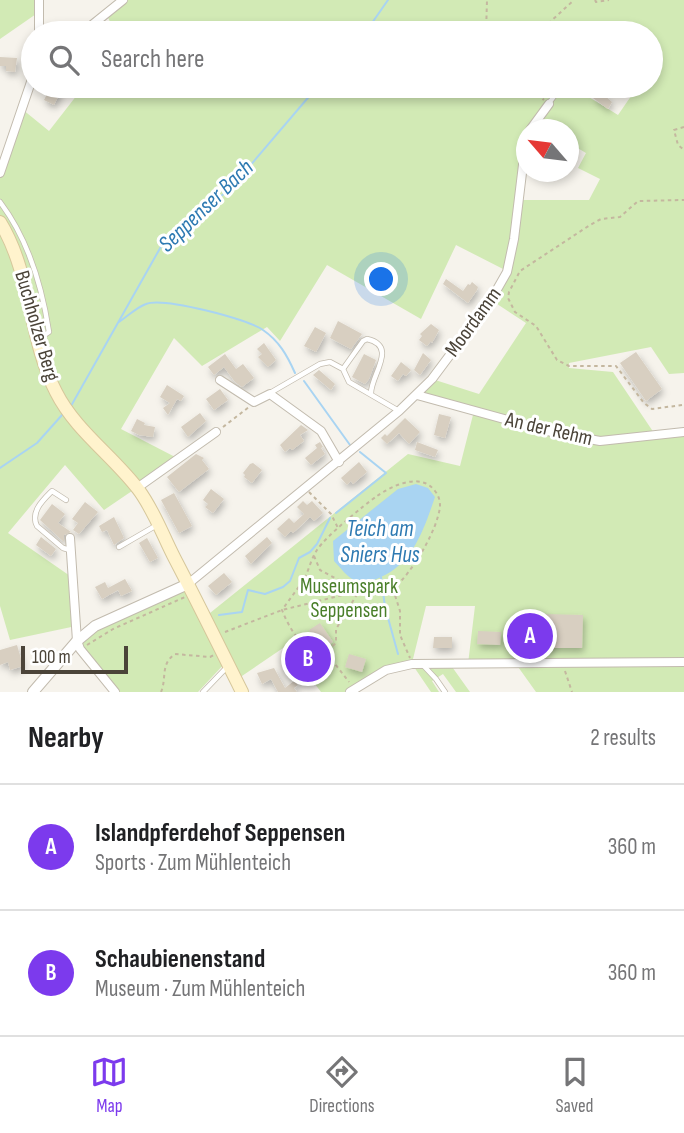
<!DOCTYPE html>
<meta charset="utf-8">
<style>
:root{--surface:#fff;--page:#f2f2f2;--text:#202124;--muted:#757577;--line:#e0e0e0;--accent:#7c3aed}
body{margin:0;font-family:"Sofia Sans Condensed",sans-serif;background:var(--page);color:var(--text)}
.compass{position:absolute;left:516px;top:119px;width:63px;height:63px;border-radius:50%;background:var(--surface);box-shadow:0 4px 10px #0003;rotate:298deg}
.scale{position:absolute;left:21px;bottom:18px;width:107px;box-sizing:border-box;padding-left:7px;border:4px solid #4b4439;border-top:0;font-size:19px;line-height:24px;white-space:nowrap;color:#4b4439;-webkit-text-stroke:5px #fff;paint-order:stroke}
.you{position:absolute;left:382px;top:280px;width:24px;height:24px;margin:-18px;border:5px solid #fff;border-radius:50%;background:#1a73e8;box-shadow:0 0 0 10px #1a73e833}
.badge{display:grid;place-items:center;width:46px;height:46px;border-radius:50%;background:var(--accent);color:#fff;font-size:23px;font-weight:700}
.pin{position:absolute;translate:-50% -50%;border:4px solid #fff;box-shadow:0 2px 7px #0006}
.list{margin:0;padding:0;list-style:none}
h2{display:flex;justify-content:space-between;align-items:center;height:91px;margin:0;padding:0 28px;font-size:30px}
h2 small{font-size:23px;font-weight:400;color:var(--muted)}
.list li{display:grid;grid-template-columns:46px 1fr auto;gap:21px;align-items:center;box-sizing:border-box;height:126px;padding:0 28px;border-top:2px solid var(--line)}
.list b{display:block;font-size:26px;white-space:nowrap}
.list p{margin:0;font-size:23px;white-space:nowrap;color:var(--muted)}
.list em{font-size:23px;font-style:normal;color:var(--muted)}
.icon{flex:none;width:38px;height:38px;fill:none;stroke:currentColor;stroke-width:2;stroke-linecap:round;stroke-linejoin:round}
.map{position:relative;flex:none;width:684px;height:692px;overflow:hidden}
.search{position:absolute;background:var(--surface);box-shadow:0 4px 10px #0003;left:21px;right:21px;top:21px;height:77px;display:flex;align-items:center;gap:18px;box-sizing:border-box;padding:0 24px;border-radius:38px;color:var(--muted);font-size:26px}
.sheet{height:343px;background:var(--surface)}
nav{display:flex;justify-content:space-around;align-items:center;box-sizing:border-box;height:98px;border-top:2px solid var(--line);background:var(--surface);font-size:19px;color:var(--muted)}
nav a{display:grid;justify-items:center;gap:4px}
nav .on{color:var(--accent)}
.map>svg:first-child{display:block}
</style>
<div class="map">
<svg width="684" height="692" viewBox="0 0 684 692">
<defs>
<filter id="shadow"><feDropShadow dx="2" dy="4" stdDeviation="3.5" flood-color="#0004"/></filter>
</defs>
<rect width="100%" height="100%" fill="#f6f3ec"/>
<!-- green -->
<path fill="#d2eab5" fill-rule="evenodd" d="M0,0H39V12L0,39Z
M123,0H684V373L669,374L651,347L569,363V368L613,372L656,436L684,432V692H536L516,664H468L475,606H426L412,663L450,664L470,692H456L443,674L432,681L439,692H431L412,664L385,670L350,692H321L286,646L236,680L226,662L198,692H115L77,641L188,584L205,617L408,454L460,466L474,411L417,395L432,379L479,394L526,323L491,300L507,271L456,245L421,319L327,265L280,341L267,327L202,366L174,338L121,429L179,459L104,510L65,465L8,533L73,578L76,626L10,640L0,606V173L22,109L49,131L84,86H571L618,115L638,86H651V68L654,64L651,61V33H115L106,13ZM534,124L544,129L568,130L569,143L586,153L578,168L600,179L589,200H519L526,130Z"/>
<!-- water -->
<path fill="#a9d4f2" d="M416,484L428,488L435,497C424,529 413,563 381,577C372,581 364,584 354,580C347,577 340,567 334,561L333,541L398,489Z"/>
<g fill="none" stroke-linecap="round" stroke-linejoin="round">
<!-- stream -->
<path stroke="#a9d4f2" stroke-width="2" d="M365,33L388,0
M119,322C128,316 137,307 146,304C163,297 248,319 263,330C279,341 287,355 295,373
M304,381L350,445
M71,406L163,243L231,188L318,86
M0,468L37,443L62,415
M336,513L386,473L360,452
M381,577L385,607L398,654
M219,615L242,612L248,590L265,594L283,587L290,581L299,558L310,552L317,544L330,518"/>
</g>
<!-- building -->
<path fill="#d8cfc1" filter="url(#shadow)" d="M0,57L17,58L15,72L6,71V66H0Z
M51,86L62,89L54,105L44,100Z
M598,90L612,102L608,109L593,98Z
M446,279L463,291L468,284L470,285L472,282L478,287L477,290L468,303L443,284Z
M338,321L362,334L351,349L330,338Z
M431,324L439,330L432,343L431,341L427,346L419,340L422,336L420,334Z
M315,327L326,333L316,352L304,346Z
M264,343L276,360L268,367L258,357L262,354L257,349Z
M636,352L662,389L646,401L620,363Z
M423,353L431,360L420,375L414,370Z
M225,354L236,369L243,364L254,378L242,387L235,382L224,367L214,375L208,367Z
M364,354L376,360L369,379L365,384L352,377Z
M401,362L411,370L406,376L403,374L398,381L391,376Z
M319,370L335,384L331,390L313,375Z
M167,385L184,396L181,401L177,399L168,415L163,408L170,403L160,397Z
M220,389L228,400L214,410L206,399Z
M200,413L206,421L188,437L181,427Z
M439,414L451,417L445,438L434,435Z
M405,418L420,432L409,444L399,433L387,444L381,438L385,434L387,436Z
M137,419L145,423L144,425L155,427L153,437L139,435L131,431Z
M301,425L308,430L300,435L304,441L292,450L290,448L285,452L280,445Z
M320,442L323,447L321,448L325,454L311,465L305,458L317,448L315,445Z
M417,442L438,450L435,457L415,450Z
M196,454L204,458L202,460L209,469L179,492L167,477Z
M359,462L367,472L353,484L351,481L347,485L341,478Z
M253,463L262,470L252,483L244,477L245,475L243,473L250,464Z
M211,489L224,499L213,513L205,507L208,504L203,500Z
M174,493L192,526L179,533L161,500Z
M303,501L307,505L312,501L323,513L314,521L310,517L293,533L291,531L285,537L277,529L289,518L294,523L304,514L297,507Z
M85,502L98,512L79,534L73,530L78,523L72,519Z
M52,504L65,514L58,523L71,532L64,535V542L40,520Z
M114,517L124,538L114,545L107,530L102,532L99,526Z
M41,537L56,549L51,556L36,545Z
M267,537L272,543L251,564L245,556Z
M147,538L158,558L150,562L139,543Z
M224,573L232,582L216,595L208,586Z
M125,579L132,591L121,596L118,590L102,599L95,587L105,582L108,588Z
M544,614L583,615L582,648H544V646L524,645L525,624L544,625Z
M320,623L333,642L322,650L309,630Z
M478,631L501,632L500,645L477,644Z
M434,637H452V648H433Z
M17,645L23,666L10,670L8,662L0,665V650Z
M349,654L366,659L362,672L345,667Z
M274,668L285,688L294,681L298,685L294,688L297,692H278L271,679L262,684L257,673Z"/>
<g fill="none" stroke-linecap="round" stroke-linejoin="round">
<!-- service casing -->
<g stroke="#c2bbae" stroke-width="6">
<path id="service" d="M549,103L562,86
M0,202C28,239 42,286 49,332L40,338
M343,369L363,341L367,339C399,346 370,376 371,394
M270,393L320,364L330,362L343,369L349,382L399,411
M66,500L52,491C43,500 30,512 37,526L63,548L70,550
M119,547L157,525
M422,664L436,679L445,692
M203,692L228,666"/>
</g>
<!-- minor casing -->
<g stroke="#c2bbae" stroke-width="10">
<path id="minor" d="M39,0V33
M82,33L123,0
M530,130L549,104
M0,173L33,76
M220,380L254,402L270,394L321,431L339,462
M417,395L551,432L600,441L684,432
M137,488L216,432
M70,538L77,641L80,649L115,692
M188,584L399,411L432,379L491,300L507,272L514,239L526,140
M350,692L386,670L412,664L684,662"/>
</g>
<!-- tertiary casing -->
<g stroke="#c2bbae" stroke-width="12">
<path id="tertiary" d="M33,692L77,641L95,626L188,584"/>
</g>
<!-- secondary casing -->
<g stroke="#d6c79b" stroke-width="14">
<path id="secondary" d="M0,222C32,274 28,338 56,392C75,430 113,456 138,489C154,510 163,536 175,559C198,603 220,648 242,692"/>
</g>
<!-- path -->
<path stroke="#c4b79f" stroke-width="2" stroke-dasharray="3.5 3.5" stroke-linecap="butt" d="M595,0L596,2L609,0
M486,33L487,0
M538,33L574,0
M526,86L544,100
M684,127L674,130L678,145L684,150
M682,405L652,409L644,403L616,366H569L557,360L536,326L515,312L508,298L509,292L520,271L590,225L601,219L620,217L638,201L684,200
M223,427L249,407
M309,492L331,514L338,528
M314,556L320,570L359,591L336,629V643L322,655C302,650 289,628 282,610C289,600 297,590 304,579C309,570 311,559 317,550C326,536 363,506 377,496C393,485 421,472 435,491C439,496 440,501 440,506C438,530 411,574 393,589
M225,632L282,610L359,591L378,593L393,589L400,611V635L410,658
M87,645L113,629L185,597
M327,646L332,660L349,682
M565,671L572,692
M161,692C167,678 160,664 175,654L210,657L214,655"/>
<!-- service -->
<use href="#service" stroke="#fff" stroke-width="4.5"/>
<!-- minor -->
<use href="#minor" stroke="#fff" stroke-width="8"/>
<!-- tertiary -->
<use href="#tertiary" stroke="#fff" stroke-width="10"/>
<!-- secondary -->
<use href="#secondary" stroke="#fff3cd" stroke-width="12"/>
</g>
<g text-anchor="middle" dominant-baseline="central" stroke-width="6" stroke-linejoin="round" paint-order="stroke">
<!-- street labels -->
<g font-size="21" fill="#4b4439" stroke="#fff">
<text transform="translate(473 322) rotate(-54)">Moordamm</text>
<text transform="translate(37 326) rotate(74)">Buchholzer Berg</text>
<text transform="translate(549 429) rotate(13)">An der Rehm</text>
</g>
<!-- park labels -->
<g font-size="21" fill="#4a7f2a" stroke="#fff">
<text x="349" y="586">Museumspark<tspan x="349" dy="24">Seppensen</tspan></text>
</g>
<!-- water labels -->
<g font-size="23" font-style="italic" fill="#2e7ab2" stroke="#fff">
<text transform="translate(206 206) rotate(-44)">Seppenser Bach</text>
<text x="380" y="529">Teich am<tspan x="380" dy="26">Sniers Hus</tspan></text>
</g>
</g>
</svg>
<svg class="compass" viewBox="-18 -18 36 36"><path d="M0-13l5 13h-10z" fill="#e53935"/><path d="M0 13l5-13h-10z" fill="#757577"/></svg>
<div class="scale">100 m</div>
<div class="you"></div>
<div class="pin badge" style="left:530px;top:636px">A</div>
<div class="pin badge" style="left:308px;top:659px">B</div>
<div class="search"><svg class="icon" aria-label="search" viewBox="0 0 24 24"><circle cx="10" cy="10" r="6"/><path d="M15 15l6 6"/></svg>Search here</div>
</div>
<section class="sheet">
<h2>Nearby<small>2 results</small></h2>
<ul class="list">
<li><span class="badge">A</span><div><b>Islandpferdehof Seppensen</b><p>Sports · Zum Mühlenteich</p></div><em>360 m</em></li>
<li><span class="badge">B</span><div><b>Schaubienenstand</b><p>Museum · Zum Mühlenteich</p></div><em>360 m</em></li>
</ul>
</section>
<nav>
<a class="on"><svg class="icon" aria-label="map" viewBox="0 0 24 24"><path d="M3 6l6-2 6 2 6-2v14l-6 2-6-2-6 2zM9 4v14M15 6v14"/></svg>Map</a>
<a><svg class="icon" aria-label="directions" viewBox="0 0 24 24"><path d="M12 3l9 9-9 9-9-9zM9 14v-3h6M13 9l2 2-2 2"/></svg>Directions</a>
<a><svg class="icon" aria-label="saved" viewBox="0 0 24 24"><path d="M7 4h10v16l-5-4-5 4z"/></svg>Saved</a>
</nav>
